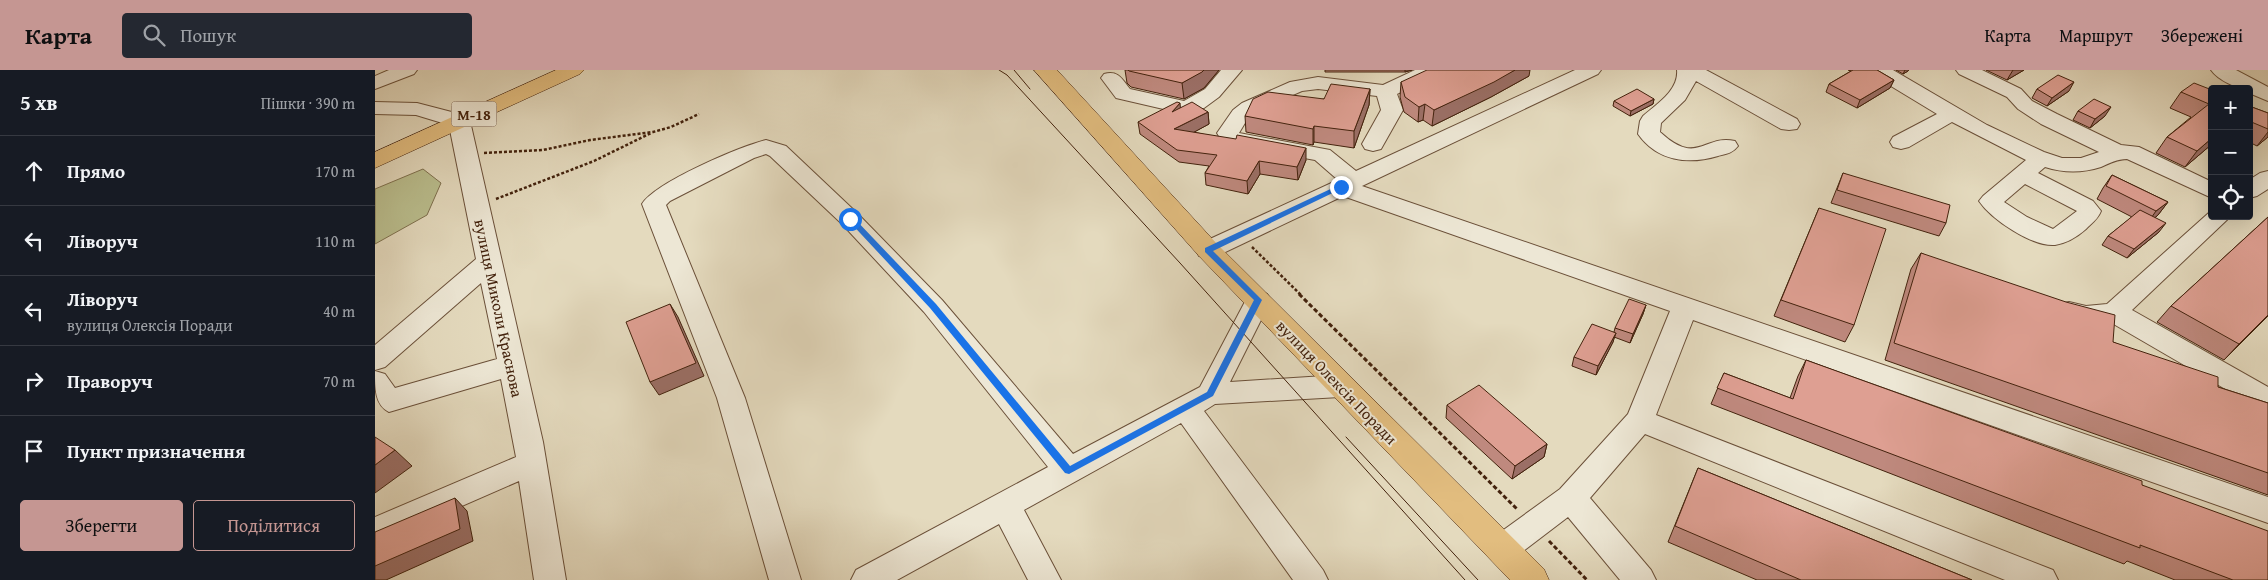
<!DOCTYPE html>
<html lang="uk">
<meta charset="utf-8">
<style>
:root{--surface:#171b24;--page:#242831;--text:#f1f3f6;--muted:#9ea1a6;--line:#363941;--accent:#c59692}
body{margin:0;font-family:"Gentium Book Plus",serif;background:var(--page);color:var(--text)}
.controls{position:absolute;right:15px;top:15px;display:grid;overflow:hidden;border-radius:5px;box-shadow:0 5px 20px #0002}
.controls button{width:45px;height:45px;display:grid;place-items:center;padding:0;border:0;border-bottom:1px solid var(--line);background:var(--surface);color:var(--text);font:25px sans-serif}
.stop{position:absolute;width:15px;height:15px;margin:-11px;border:4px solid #1a73e8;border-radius:50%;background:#fff}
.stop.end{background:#1a73e8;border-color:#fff;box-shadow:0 1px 5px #0008}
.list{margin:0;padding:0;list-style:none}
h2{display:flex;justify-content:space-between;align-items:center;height:65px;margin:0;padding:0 20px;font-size:21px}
h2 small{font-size:16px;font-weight:400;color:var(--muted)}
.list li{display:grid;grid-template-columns:32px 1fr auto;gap:15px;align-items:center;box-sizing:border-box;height:70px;padding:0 20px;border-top:1px solid var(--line)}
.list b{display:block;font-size:19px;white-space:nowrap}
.list p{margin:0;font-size:16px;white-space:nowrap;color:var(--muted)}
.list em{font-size:16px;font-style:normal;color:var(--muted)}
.actions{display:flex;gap:10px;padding:15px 20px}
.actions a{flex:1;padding:11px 0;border:1px solid var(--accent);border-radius:5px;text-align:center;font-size:18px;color:var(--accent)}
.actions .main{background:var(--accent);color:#111}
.icon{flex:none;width:28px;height:28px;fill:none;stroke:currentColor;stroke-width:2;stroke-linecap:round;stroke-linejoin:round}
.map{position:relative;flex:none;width:1893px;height:510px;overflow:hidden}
header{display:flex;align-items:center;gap:30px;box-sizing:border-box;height:70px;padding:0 25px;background:var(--accent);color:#111}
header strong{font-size:24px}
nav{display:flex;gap:28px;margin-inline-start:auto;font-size:18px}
.search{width:350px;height:45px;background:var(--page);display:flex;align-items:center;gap:12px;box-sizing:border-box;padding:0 18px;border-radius:5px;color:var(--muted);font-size:19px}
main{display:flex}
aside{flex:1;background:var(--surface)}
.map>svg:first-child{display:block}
</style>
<header>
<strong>Карта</strong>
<div class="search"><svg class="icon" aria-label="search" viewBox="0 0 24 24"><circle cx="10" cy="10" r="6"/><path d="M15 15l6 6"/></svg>Пошук</div>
<nav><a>Карта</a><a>Маршрут</a><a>Збережені</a></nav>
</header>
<main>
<aside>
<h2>5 хв<small>Пішки · 390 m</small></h2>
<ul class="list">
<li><svg class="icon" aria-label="ahead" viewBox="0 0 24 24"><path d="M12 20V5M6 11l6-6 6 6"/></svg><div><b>Прямо</b></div><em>170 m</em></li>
<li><svg class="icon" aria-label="left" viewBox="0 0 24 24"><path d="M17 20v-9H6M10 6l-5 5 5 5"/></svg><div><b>Ліворуч</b></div><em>110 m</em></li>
<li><svg class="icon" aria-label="left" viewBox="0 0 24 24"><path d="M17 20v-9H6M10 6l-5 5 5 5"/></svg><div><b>Ліворуч</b><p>вулиця Олексія Поради</p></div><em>40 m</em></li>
<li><svg class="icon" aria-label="right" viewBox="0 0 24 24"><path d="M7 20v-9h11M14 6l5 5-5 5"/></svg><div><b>Праворуч</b></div><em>70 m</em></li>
<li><svg class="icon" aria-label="arrive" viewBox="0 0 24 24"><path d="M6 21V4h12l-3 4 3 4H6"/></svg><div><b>Пункт призначення</b></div></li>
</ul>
<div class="actions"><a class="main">Зберегти</a><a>Поділитися</a></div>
</aside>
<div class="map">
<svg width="1893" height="510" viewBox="0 0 1893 510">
<rect width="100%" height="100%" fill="#e4dabe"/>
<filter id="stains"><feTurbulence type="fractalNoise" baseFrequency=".004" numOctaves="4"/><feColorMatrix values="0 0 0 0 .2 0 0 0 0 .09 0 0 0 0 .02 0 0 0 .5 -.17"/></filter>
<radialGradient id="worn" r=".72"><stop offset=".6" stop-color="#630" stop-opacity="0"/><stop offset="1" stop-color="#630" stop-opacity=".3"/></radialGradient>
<!-- green -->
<path fill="#babe8e" stroke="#7e704e" d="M48,99L66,113L52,145L0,174V119Z"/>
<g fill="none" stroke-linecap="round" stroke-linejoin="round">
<!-- minor casing -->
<g stroke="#6b5039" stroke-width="2">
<path id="minor" d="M14,0H42L39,4L0,19V6Z
M846,0H867L844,27L829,38L810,44L741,28L726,8L729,4C743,0 747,9 755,19L809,31L830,19Z
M1040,0H1067L1064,4L1022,24L1028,40L1006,79L998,81L990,79L987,74L1006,40L1002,26L943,19L927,21L881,41L873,48L864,63L955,80L981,101L1200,0H1226L1223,4L987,116L1893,427V453L1318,250L1281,345L1678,500L1683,510H1630L1270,364L1215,428L1276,500L1281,510H1245L1193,447L1138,489L1127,493L1116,489L1111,479L1116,469L1185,419L1253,344L1295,241L968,126L842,186L833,188L824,186L821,180L824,174L963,110L940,90L848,73L842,63L858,40L867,33L915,12L943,7L1008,15Z
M1302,0H1331L1422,49L1425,54L1422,59L1414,60L1406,59L1321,11L1310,30L1286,53L1285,62C1323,97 1328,64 1360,71L1363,76C1358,83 1351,84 1343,86C1313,95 1282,91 1263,64L1265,51L1268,46C1282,34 1304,20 1302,0Z
M1493,0H1518L1612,55L1669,82L1687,88H1706L1724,82L1666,54L1643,39L1632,27L1584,4L1581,0H1607L1646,19L1657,31L1682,44L1746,75L1764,77L1837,112V128L1752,89C1742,89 1735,93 1726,97C1707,103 1689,103 1670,97L1663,103L1718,131L1726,141C1723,149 1717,153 1711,159C1702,167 1692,173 1680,175C1657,177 1616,149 1604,131L1608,126L1651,90L1577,52L1534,77L1526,79L1518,77L1515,72L1518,67L1562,44L1496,4ZM1650,114L1702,141L1678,159L1652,147L1629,132Z
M1836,0H1861L1893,17V31L1874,23V19C1862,19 1843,10 1836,0Z
M0,32L42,33L92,46L95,51L168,372L191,510H159L144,411L0,474V447L141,387L126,309L14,342C0,335 0,319 0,301L10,304L20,318L122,289L106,213L10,297L0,300V275L101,189L74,55L41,45L0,44Z
M391,70L411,76L483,144L567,230L698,384L825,317L874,224L883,221L892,224L896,230L855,312L965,305L975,309L979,316L975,323L965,327L840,334L829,341L948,500L953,510H918L806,353L649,440L686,510H653L624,454L522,510H476L481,500L673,397L549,242L467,154L395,86L391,84L379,88L295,131L291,135L370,328L426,510H394L342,328L267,134C281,112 364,77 391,70Z
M1893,101V119L1882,126L1874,128V110L1885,103Z
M1837,140V146H1856L1757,240L1893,317V341L1883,338L1735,252L1711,254L1685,248L1681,241L1685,234L1694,232L1711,236L1732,234Z"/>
</g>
<!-- major casing -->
<g stroke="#43220d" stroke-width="1">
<path id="major" d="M659,0H682L842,174L1169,499L1174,510H1135L824,186Z"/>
</g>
<!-- highway casing -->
<g stroke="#43220d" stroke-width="1">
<path id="highway" d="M181,0H209L205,4L0,98V82Z"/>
</g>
<!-- path-far1 -->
<path stroke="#43220d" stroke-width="2.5" stroke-dasharray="3 2" stroke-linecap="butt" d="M109,83L168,80L215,70L278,62L296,57L324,44
M121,129L219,91L276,63
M877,177L926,225"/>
<!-- path -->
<path stroke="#43220d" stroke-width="3" stroke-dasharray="4.5 2.5" stroke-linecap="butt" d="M924,224L1143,440
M1174,471L1212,510"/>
<!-- minor -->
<use href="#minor" fill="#ede7d5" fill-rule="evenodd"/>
<!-- major -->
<use href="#major" fill="#e2bd7f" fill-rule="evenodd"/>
<!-- highway -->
<use href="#highway" fill="#e2bd7f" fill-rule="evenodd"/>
<!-- tram -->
<path stroke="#43220d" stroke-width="1" d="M624,0L632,5L805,193L1090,510
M639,0L655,19
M971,367L1103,510"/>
</g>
<!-- wall -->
<path fill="#bf897e" stroke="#43220d" d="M750,0H844L829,18L809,29L756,17L752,13Z
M950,0H1037L1030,2H950Z
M1473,0H1502L1519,10L1515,18L1482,38L1451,22L1454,14L1476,1Z
M1521,0H1534L1533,1L1528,4Z
M1611,0H1649L1632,10Z
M1154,6L1116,27L1057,56L1048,50L1043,52L1029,42L1025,27L1026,12Z
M995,19L994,35L979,78L939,72L938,75L871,62L870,46Z
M1662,19L1694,21L1672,36L1657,28Z
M1837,20V74L1810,97L1781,83L1792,67L1816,47L1795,38L1806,22Z
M1279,29L1278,34L1255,46L1238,36L1239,31Z
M1874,36L1893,43V67L1882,76L1874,72Z
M805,38L833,42L834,54L819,62L931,90L923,110L885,104L873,124L831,115L830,103L834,96L804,92L765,64L763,52Z
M1703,41L1730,46L1715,58L1698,50Z
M1468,103L1571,153L1564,166L1456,133Z
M1737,105L1793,132L1783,145L1780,148L1784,162L1752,188L1727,175L1733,166L1757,147L1722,129L1728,118Z
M1444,138L1479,255L1470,272L1399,246Z
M1893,147V246L1849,290L1782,252L1796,236Z
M1546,183L1738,272L1843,317L1893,333V425L1510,290L1536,199Z
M1271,235L1268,244L1255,273L1239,267L1238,272L1221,305L1197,296L1199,287L1239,262L1240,258Z
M1431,290L1767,415L1893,510H1800L1752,491L1749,494L1336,334L1349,303L1415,328L1423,306Z
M1072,335L1172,374L1169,387L1137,409L1071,348Z
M1323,398L1597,510H1382L1293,472Z"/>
<!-- shaded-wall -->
<path fill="#9b6f66" stroke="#43220d" d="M829,0H844L829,18L809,29L807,13Z
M1030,0H1037L1030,2Z
M1140,0H1155L1154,6L1116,27L1057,56L1059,40Z
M1530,0H1534L1533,1L1528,4Z
M1638,0H1649L1632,10Z
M1519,10L1515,18L1482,38L1485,30Z
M1699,12L1694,21L1672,36L1677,28Z
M995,19L994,35L979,78V61Z
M1279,29L1278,34L1255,46L1256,41Z
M805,33L806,45L797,42Z
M1050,34L1048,50L1043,52L1044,37Z
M1736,37L1730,46L1715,58L1720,49Z
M833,42L834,54L801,72L799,59Z
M939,56V72L938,75V59Z
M1893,62V67L1882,76Z
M1837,68V74L1810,97L1822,81Z
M931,78V90L923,110L922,97Z
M884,91L885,104L873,124L872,111Z
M1793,132L1783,145L1772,154L1781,141Z
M1791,153L1784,162L1752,188L1759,179Z
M295,234L303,247L329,306L284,325L275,312Z
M1271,235L1268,244L1255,273L1258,264Z
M1893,245V246L1849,290L1864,274Z
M1241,263L1238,272L1221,305L1223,296Z
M1172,374L1169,387L1137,409L1140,396Z
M20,380L37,396L0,423V395Z
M80,428L92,441L98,471L11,510H0V496Z"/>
<!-- building -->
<path fill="#de9f92" stroke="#43220d" d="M753,0H829L827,2L807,13L754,1Z
M1052,0H1140L1119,12L1059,40L1050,34L1044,37L1030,27L1026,12Z
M1478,0H1502L1519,10L1485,30L1454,14Z
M1683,5L1699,12L1677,28L1662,19Z
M1819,13L1837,20V68L1822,81L1792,67L1834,34L1806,22Z
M956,14L995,19L979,61L939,56L938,59L870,46L878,29L893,22L949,29Z
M1262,19L1279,29L1256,41L1239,31Z
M1719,29L1736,37L1720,49L1703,41Z
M802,32L805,33L797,42L817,32L833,42L799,59L861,69L862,65L931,78L922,97L884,91L872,111L830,103L842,85L802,80L763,52Z
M1874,36L1893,43V59L1874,51Z
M1468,103L1575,135L1571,153L1462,120Z
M1737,105L1793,132L1781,141L1731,116Z
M1444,138L1511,159L1479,255L1406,230Z
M1765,140L1791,153L1759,179L1733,166Z
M1893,147V245L1864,274L1796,236Z
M1546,183L1691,232L1740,245L1738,272L1843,307V317L1893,333V403L1519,273Z
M1254,229L1271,235L1258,264L1240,258Z
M295,234L321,293L275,312L251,252Z
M1217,254L1241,263L1223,296L1199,287Z
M1431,290L1767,411V415L1893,461V510H1858L1765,475V478L1342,318L1349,303L1418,329Z
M1104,315L1172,374L1140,396L1072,335Z
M0,367L20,380L0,395Z
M1323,398L1597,510H1426L1300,456Z
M80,428L85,459L0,496V462Z"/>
<!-- route -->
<path fill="#1a73e8" d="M964,115L970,117L838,181L887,230L838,326L694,404L690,403L555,238L472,149L478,147L561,234L695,396L832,322L879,230L830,182V178Z"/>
<g text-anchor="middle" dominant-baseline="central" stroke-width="4" stroke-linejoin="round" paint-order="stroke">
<!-- shield labels -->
<rect fill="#ede7d5" stroke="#765d49" stroke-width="1" x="76.5" y="31.5" width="45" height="25" rx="4"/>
<g font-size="15" font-weight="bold" fill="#43220d">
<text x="99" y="44">М-18</text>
</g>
<!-- street labels -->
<g font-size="16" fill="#43220d" stroke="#ede7d5">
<text transform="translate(124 238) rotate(78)">вулиця Миколи Краснова</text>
<text transform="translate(962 312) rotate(46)">вулиця Олексія Поради</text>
</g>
</g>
<rect width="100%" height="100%" filter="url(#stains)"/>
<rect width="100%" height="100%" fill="url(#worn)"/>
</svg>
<div class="controls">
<button>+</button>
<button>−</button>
<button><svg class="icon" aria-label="locate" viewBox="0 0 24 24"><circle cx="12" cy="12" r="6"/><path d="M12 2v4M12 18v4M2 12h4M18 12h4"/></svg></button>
</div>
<div class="stop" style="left:475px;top:149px"></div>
<div class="stop end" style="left:966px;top:117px"></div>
</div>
</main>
